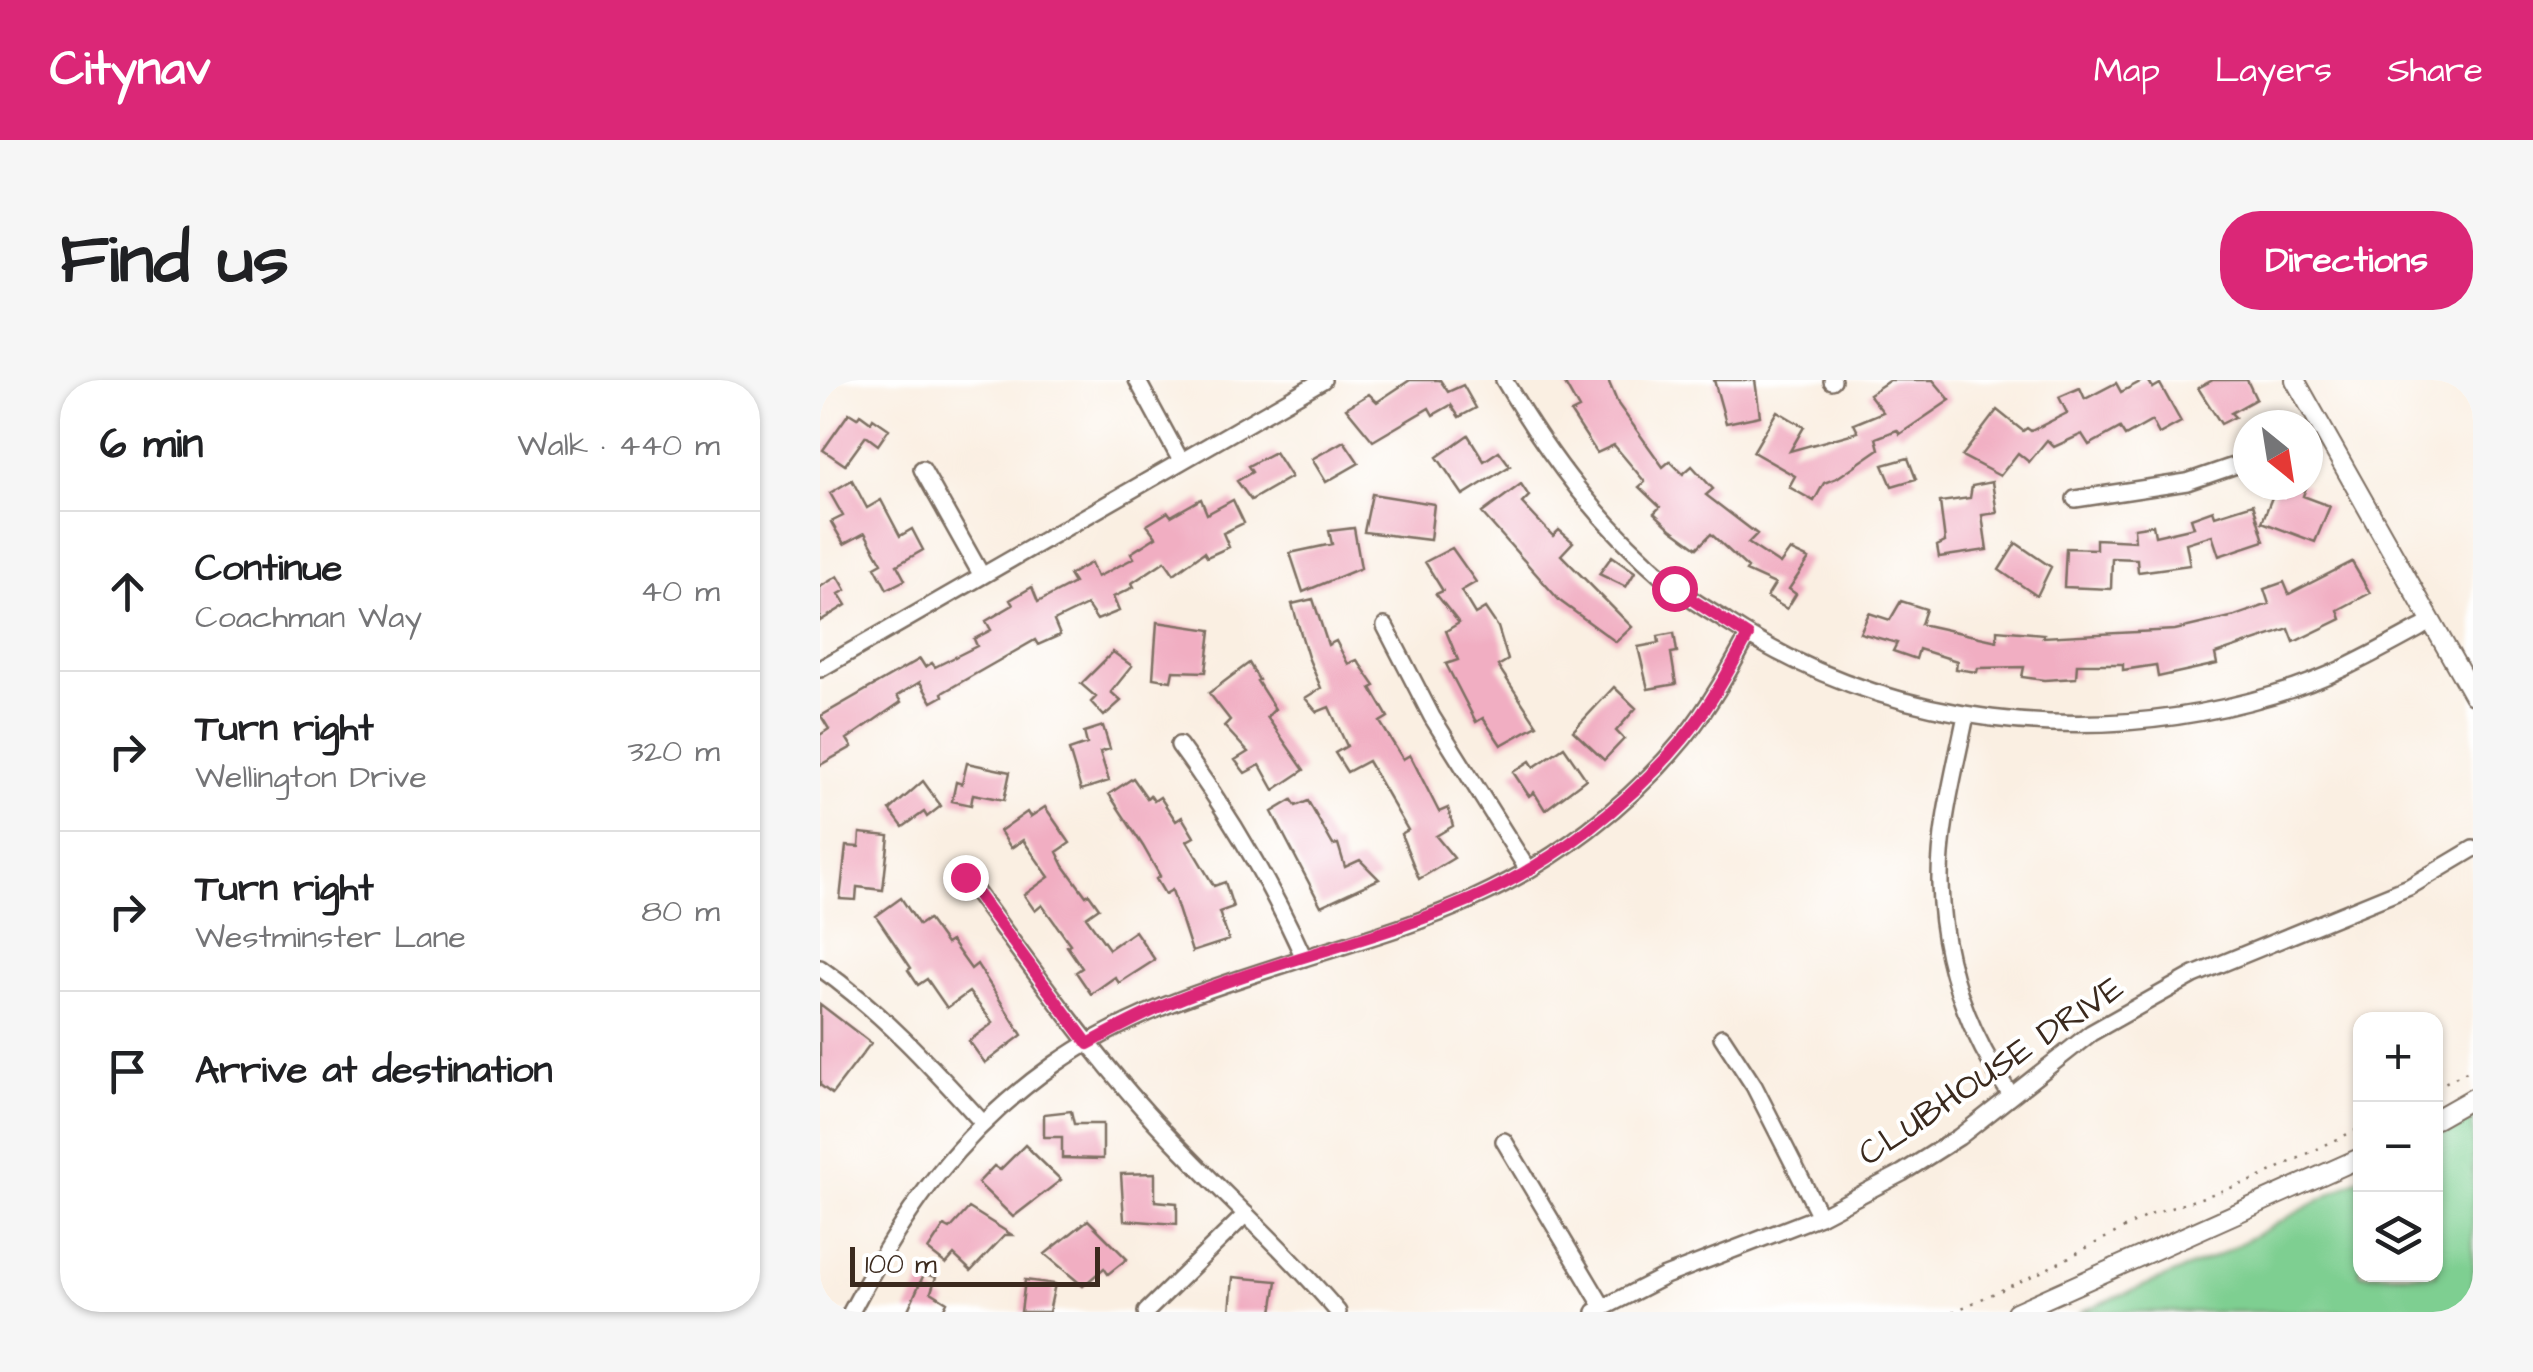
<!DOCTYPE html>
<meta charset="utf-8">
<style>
:root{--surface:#fff;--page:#f6f6f6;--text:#202124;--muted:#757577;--line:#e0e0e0;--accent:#db2777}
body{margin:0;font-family:"Architects Daughter",sans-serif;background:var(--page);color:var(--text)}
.controls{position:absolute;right:30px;bottom:30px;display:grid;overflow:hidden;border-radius:20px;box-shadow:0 2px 8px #0004}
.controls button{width:90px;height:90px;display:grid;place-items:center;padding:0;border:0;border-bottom:2px solid var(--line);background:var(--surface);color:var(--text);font:50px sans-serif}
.compass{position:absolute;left:1413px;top:30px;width:90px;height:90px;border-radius:50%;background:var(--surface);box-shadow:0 2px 8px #0004;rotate:150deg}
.scale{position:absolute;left:30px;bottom:25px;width:250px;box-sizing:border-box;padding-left:10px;border:5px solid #3b2a1e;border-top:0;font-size:28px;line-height:35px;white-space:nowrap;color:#3b2a1e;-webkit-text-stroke:8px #fff;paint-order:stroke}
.stop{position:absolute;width:30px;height:30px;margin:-22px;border:8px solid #db2777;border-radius:50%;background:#fff}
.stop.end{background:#db2777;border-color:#fff;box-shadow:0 2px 10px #0008}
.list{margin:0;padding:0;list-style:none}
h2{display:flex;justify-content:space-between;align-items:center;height:130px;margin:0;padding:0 40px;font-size:42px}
h2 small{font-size:32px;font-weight:400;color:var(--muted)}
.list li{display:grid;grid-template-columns:65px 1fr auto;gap:30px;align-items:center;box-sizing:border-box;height:160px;padding:0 40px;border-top:2px solid var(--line)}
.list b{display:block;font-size:38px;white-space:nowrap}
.list p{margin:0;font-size:32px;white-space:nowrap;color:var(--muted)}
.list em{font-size:32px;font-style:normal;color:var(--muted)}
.icon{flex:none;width:55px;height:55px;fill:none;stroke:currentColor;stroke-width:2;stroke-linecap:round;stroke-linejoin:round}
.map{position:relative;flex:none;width:1653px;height:932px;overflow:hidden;border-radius:40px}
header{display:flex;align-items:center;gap:60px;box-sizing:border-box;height:140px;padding:0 50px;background:var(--accent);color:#fff}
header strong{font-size:48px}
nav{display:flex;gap:55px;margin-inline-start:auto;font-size:35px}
.intro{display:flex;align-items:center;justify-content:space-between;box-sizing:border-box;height:240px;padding:0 60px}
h1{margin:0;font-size:70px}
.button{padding:25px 45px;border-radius:40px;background:var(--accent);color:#fff;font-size:35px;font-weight:700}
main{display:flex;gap:60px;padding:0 60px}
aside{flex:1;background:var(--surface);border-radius:40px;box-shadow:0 2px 8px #0004}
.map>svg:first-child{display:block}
</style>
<header>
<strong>Citynav</strong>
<nav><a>Map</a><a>Layers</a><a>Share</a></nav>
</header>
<div class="intro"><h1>Find us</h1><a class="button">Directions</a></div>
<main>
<aside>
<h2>6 min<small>Walk · 440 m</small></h2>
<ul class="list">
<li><svg class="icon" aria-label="ahead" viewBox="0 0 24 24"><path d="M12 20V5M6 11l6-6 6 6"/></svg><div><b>Continue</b><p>Coachman Way</p></div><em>40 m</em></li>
<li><svg class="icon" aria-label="right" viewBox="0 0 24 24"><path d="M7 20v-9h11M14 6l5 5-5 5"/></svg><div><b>Turn right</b><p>Wellington Drive</p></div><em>320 m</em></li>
<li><svg class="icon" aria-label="right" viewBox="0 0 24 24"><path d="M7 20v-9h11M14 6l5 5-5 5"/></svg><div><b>Turn right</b><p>Westminster Lane</p></div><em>80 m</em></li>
<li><svg class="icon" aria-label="arrive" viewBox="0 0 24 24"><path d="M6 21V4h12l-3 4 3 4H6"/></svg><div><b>Arrive at destination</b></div></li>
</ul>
</aside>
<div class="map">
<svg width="1653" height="932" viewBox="0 0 1653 932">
<rect width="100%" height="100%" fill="#fff"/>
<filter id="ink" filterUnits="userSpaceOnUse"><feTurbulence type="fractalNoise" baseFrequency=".01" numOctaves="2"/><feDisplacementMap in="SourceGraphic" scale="20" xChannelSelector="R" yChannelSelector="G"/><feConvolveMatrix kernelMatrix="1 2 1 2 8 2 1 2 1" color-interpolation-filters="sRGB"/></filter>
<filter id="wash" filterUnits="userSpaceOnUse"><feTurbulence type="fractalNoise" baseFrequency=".0048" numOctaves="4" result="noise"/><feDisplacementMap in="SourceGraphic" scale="40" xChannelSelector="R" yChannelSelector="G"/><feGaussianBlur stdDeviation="2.25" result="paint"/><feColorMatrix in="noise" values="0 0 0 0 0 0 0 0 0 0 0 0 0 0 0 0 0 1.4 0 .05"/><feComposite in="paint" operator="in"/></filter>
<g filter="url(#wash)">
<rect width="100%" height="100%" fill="#faefe2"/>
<!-- green -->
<path fill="#7ecf91" stroke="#5c7c58" stroke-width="2.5" d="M1653,736V932H1260L1399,875L1540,798V894H1616V757Z"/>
<g id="blocks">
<!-- building -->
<path fill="#f1aec2" d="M590,0H620L628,12L643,5L656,28L639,37L631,25L613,35L609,28L553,61L526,28L549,14L557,22Z
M754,0H788L798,24L843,87L850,81L863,94L872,86L893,109L886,115L937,154L928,163L960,184L970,170L989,179L969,209L976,214L967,229L947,217L955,204L926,191L928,188L891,154L877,168L851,149L834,133L840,127L819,107L825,102L794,65L777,73L751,33L759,29L745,4Z
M894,0H935L940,36L906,43Z
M1070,0H1113L1130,20L1080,54L1077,50L1056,58L1059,69L1017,98L1004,103L994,121L969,107L975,96L933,72L957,31L984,47L970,71L1038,52L1034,44L1063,32L1049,14Z
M1324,0H1328L1333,8L1340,4L1361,42L1339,54L1332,41L1305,56L1300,48L1269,65L1262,54L1234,67L1227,60L1209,82L1198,73L1180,96L1142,76L1177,30L1203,51L1207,48L1211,51L1247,33L1239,17L1260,8L1265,19L1296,3L1301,12Z
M1393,0H1427L1436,19L1411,33L1415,37L1401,44L1378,8Z
M29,33L37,38L40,34L51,42L53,38L69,49L58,65L46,56L25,85L3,70Z
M648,55L664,81L679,71L690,86L643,115L617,77Z
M524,61L539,83L506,102L492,79Z
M455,72L471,97L431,120L417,101L432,92L428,86Z
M1088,78L1096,99L1072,106L1063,85Z
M32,100L47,128L61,120L80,156L92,149L103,170L77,185L85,200L67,209L55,187L62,183L45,153L24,164L11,142L23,136L10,113Z
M1172,102L1177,133L1162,135L1167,170L1119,177L1117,166L1125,162L1120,122L1150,118L1152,106Z
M701,104L709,116L702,123L733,156L739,150L753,162L741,175L812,247L796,262L740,221L662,133Z
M1457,105H1487L1483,116L1510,126L1495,162L1442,142Z
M552,114L614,124L610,160L544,152Z
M381,119L387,134L413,120L424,143L403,153L409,167L387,177L384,172L354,194L345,181L312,203L314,207L293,217L299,231L277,240L267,225L234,241L240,255L218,265L215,260L122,313L123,316L112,322L100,302L77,316L81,322L27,359L32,367L0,385V355L9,349L1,336L100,279L105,287L112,283L115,287L157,266L154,259L171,250L166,241L193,225L190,220L212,207L218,222L254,203L249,195L271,183L277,197L314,178L311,173L336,157L327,145L348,132L351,136Z
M1433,124L1444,161L1399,176L1392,155L1366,163L1370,185L1318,192L1317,179L1292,178L1291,209L1244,207L1246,168L1276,169V159L1315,161L1314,148L1333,145L1335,156L1374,147L1371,138L1393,130L1395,136Z
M534,148L541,188L483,212L470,173L512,164L509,151Z
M1196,163L1231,187L1217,216L1179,190Z
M632,168L656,202L641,211L655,234L665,228L678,247L688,280L678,286L717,345L681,365L663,338L656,342L626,284L638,280L626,251L639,243L616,214L623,211L605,182Z
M792,176L815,192L806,207L779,194Z
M1532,182L1550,213L1518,230L1521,239L1474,262L1469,249L1395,274L1397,284L1338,297L1336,285L1303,290V284H1257L1256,298L1224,300L1202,297L1204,287L1158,288L1157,292L1136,289L1137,281L1099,269L1096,279L1073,271L1077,263L1040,253L1049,233L1070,240L1081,221L1106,229L1101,244L1177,261V250L1224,254L1223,257L1355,250L1415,236L1449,224L1444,209L1464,202L1469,214Z
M18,196L26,210L19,214L26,225L0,241V207Z
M493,219L508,265L516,261L528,284L537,280L555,306L551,308L568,337L560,342L583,379L590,375L619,432L628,428L633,446L616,456L634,478L599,499L581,454L588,450L548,381L527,392L515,373L527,366L509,327L497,332L485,318L501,308L488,277L472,224Z
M337,242L391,250L386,292L353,291L351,301L333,298Z
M854,253L857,272L851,273L856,304L828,309L818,267L839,263L838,256Z
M293,272L312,286L291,312L301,321L284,336L271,322L276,317L261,304Z
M429,283L439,300L437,301L455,329L447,337L484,390L454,410L440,385L425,393L415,380L428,372L404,346L410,340L389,313Z
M794,307L816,328L796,351L804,359L784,380L753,351Z
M283,346L290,369L280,372L289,401L261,410L249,370L267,364L264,352Z
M744,367L766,399L725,430L714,412L709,416L693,392L710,381L714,387Z
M147,383L190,392L184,420L153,414L151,425L132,421L136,402L142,404Z
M313,398L327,418L330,415L334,421L340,417L356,441L362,437L374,457L367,461L394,506L405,502L413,527L399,532L409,560L372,572L352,510L345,514L336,499L340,496L323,466L289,414Z
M103,401L121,426L107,437L104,432L83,447L70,430Z
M472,420L476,426L488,421L513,465L518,464L525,487L540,480L559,499L501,526L452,432Z
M225,427L250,463L237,472L244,486L266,516L269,514L279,528L266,537L289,569L315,551L335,580L299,603L295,597L271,614L256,592L262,588L247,566L250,564L222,525L215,531L204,515L229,497L203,460L191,468L180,451L207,432L210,437Z
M40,453L69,456L63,510L37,507L36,520L20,519L26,466L39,467Z
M81,518L99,545L108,539L126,564L131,561L151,589L157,584L202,655L165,683L149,661L173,643L149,612L127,628L107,599L98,605L88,590L91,588L56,536Z
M0,624L51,663L12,714L0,705Z
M251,731L254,744H283V779L242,778V757H224V734Z
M205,765L241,800L193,837L158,803L174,786L180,790Z
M335,793V821L357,823V844L304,840L301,794Z
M149,828L192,855H185L151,891L134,875L126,884L108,870L124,846L130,849Z
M268,840L307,879L288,894L284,888L263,906L225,874Z
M104,894L116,897L111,912L127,922L122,932H87Z
M413,897L457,901L452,932H410Z
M205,900L235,904L229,932H201Z"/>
</g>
</g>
<g filter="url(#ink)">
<use href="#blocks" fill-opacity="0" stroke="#7e6f63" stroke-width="2.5"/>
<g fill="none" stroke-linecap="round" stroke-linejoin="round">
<!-- minor casing -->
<g stroke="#7e6f63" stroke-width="20">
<path id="minor" d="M317,0L361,81
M684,0C732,81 779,143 851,204C868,219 889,230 907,242C1068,347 1271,369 1453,315C1510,299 1560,270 1611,242
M1012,1L1013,0
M102,89L162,196
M1255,119L1367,102L1428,81
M565,246L612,337L708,490
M0,289L503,0
M1146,335C1135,390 1119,448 1120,504C1122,580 1147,651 1190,714
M359,365C409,433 450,502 484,578
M145,497C204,577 261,659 327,733C389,802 459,862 518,932
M0,588C62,632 111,686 162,742
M902,657L934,706L1000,836
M684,761L783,927
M31,932C85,829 139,752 235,684C310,631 398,606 484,578C542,560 601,543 655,518C734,482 809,425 864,358C889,327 909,291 928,256
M326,932L426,834
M775,932L845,896L1000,836L1082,793L1139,757L1271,653L1374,595L1589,507L1653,469"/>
</g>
<!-- tertiary casing -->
<g stroke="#7e6f63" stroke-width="22">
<path id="tertiary" d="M1475,0L1653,315
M1616,739L1653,718
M1196,932L1540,778"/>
</g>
<!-- path -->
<path stroke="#7e6f63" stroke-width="2.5" stroke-dasharray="2.5 8" stroke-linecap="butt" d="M1616,707L1653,689
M1133,932L1221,892L1327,836L1434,800L1540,748"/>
<!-- minor -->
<use href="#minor" stroke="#fff" stroke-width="15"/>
<!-- tertiary -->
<use href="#tertiary" stroke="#fff" stroke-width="18"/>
</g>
</g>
<g fill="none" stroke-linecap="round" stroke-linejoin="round" filter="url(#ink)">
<!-- route -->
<path stroke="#db2777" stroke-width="12" d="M145,497L268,664C295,649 322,635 350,623C449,582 554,561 652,519C732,484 807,426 863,359C889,328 909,291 928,256L854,208"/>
</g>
<g text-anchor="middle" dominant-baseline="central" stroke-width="8" stroke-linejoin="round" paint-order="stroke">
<!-- street labels -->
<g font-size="35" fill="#3b2a1e" stroke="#fff">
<text transform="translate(1171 691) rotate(-34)">CLUBHOUSE DRIVE</text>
</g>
</g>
</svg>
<div class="controls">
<button>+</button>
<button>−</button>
<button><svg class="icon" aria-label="layers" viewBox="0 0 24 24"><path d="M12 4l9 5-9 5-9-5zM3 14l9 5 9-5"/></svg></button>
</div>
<svg class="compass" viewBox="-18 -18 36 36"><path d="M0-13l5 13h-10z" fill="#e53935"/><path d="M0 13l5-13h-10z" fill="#757577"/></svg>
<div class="scale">100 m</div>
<div class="stop" style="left:854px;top:208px"></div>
<div class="stop end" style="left:145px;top:497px"></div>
</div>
</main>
